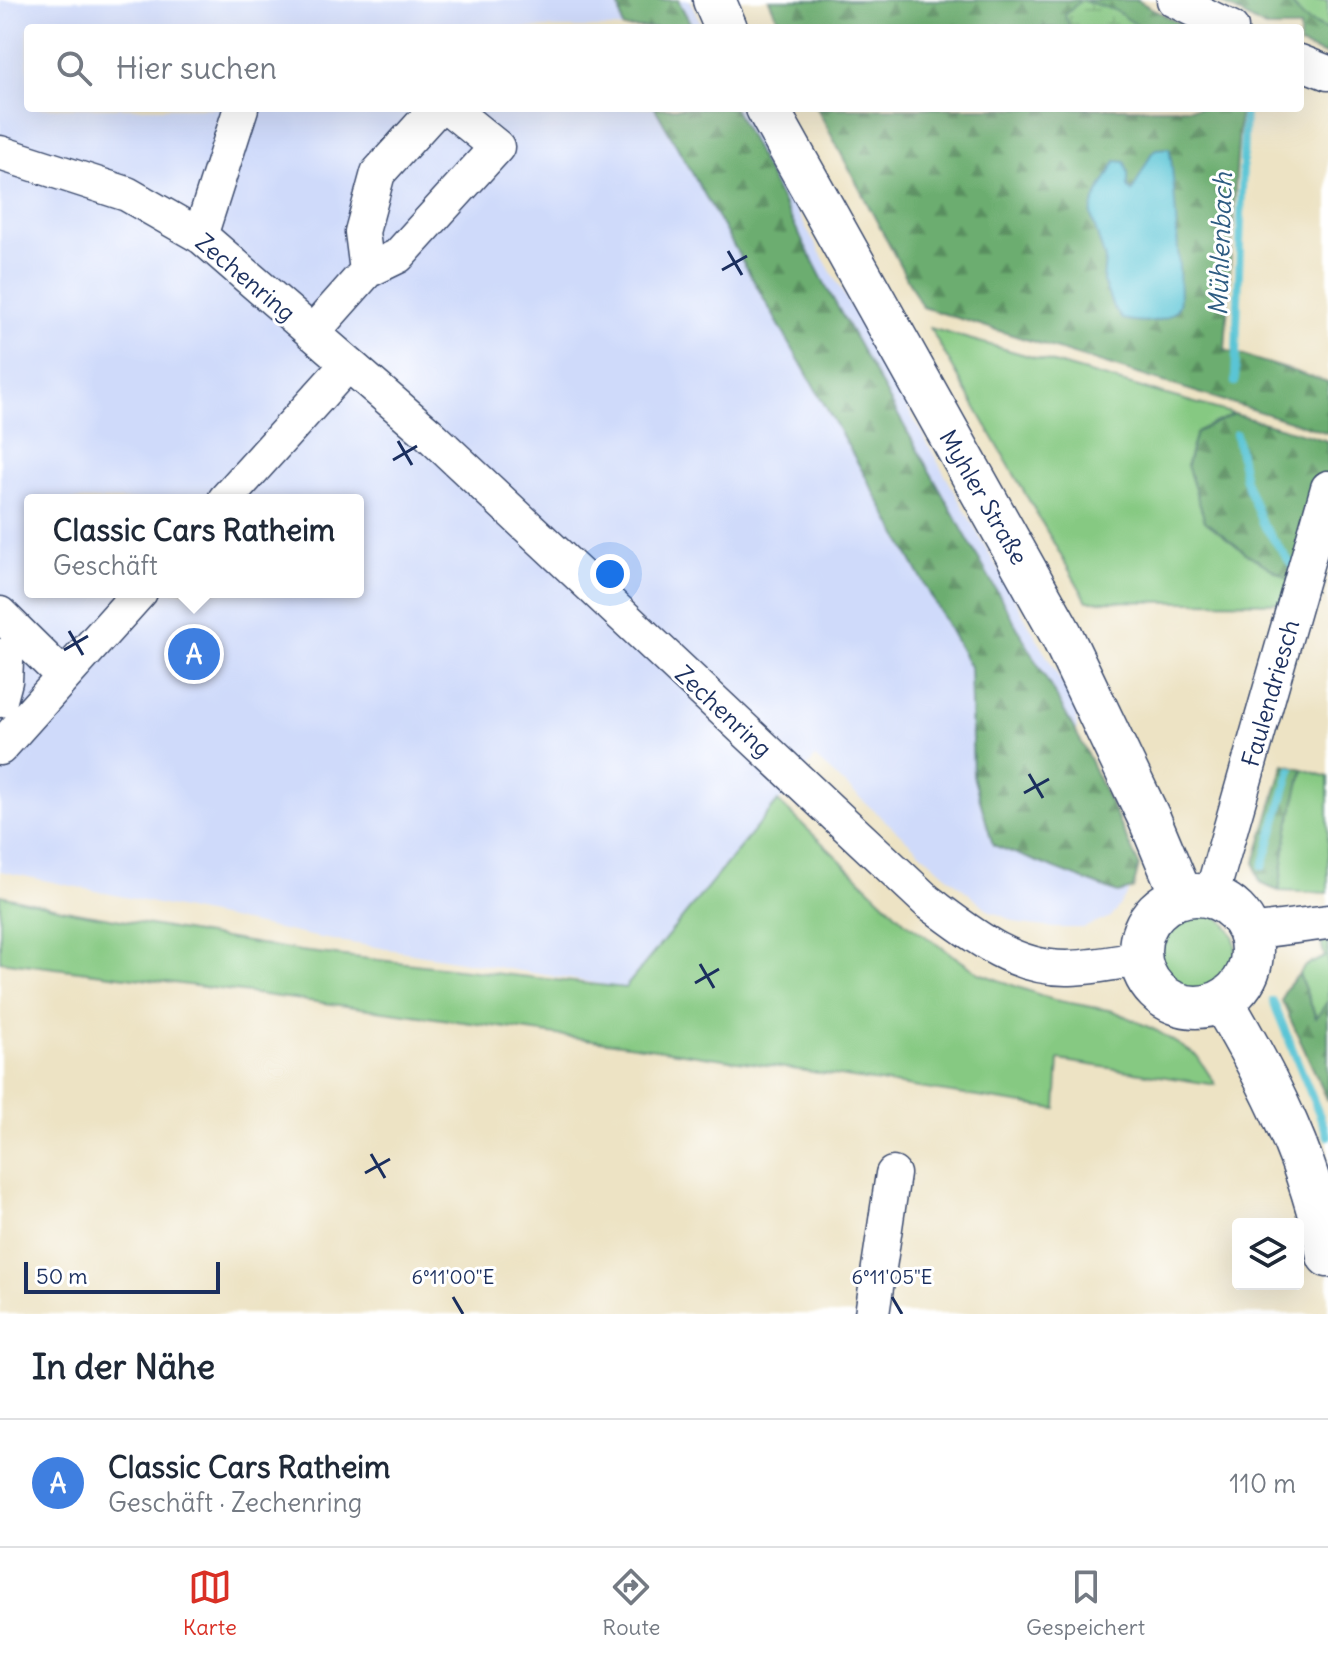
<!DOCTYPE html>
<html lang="de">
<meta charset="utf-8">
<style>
:root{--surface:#fff;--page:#f6f6f7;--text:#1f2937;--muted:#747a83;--line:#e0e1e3;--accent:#d93025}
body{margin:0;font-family:Delius,sans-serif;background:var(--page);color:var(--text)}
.controls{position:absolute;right:24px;bottom:24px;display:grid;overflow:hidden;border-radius:8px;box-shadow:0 8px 32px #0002}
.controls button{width:72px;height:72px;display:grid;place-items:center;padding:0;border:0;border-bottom:2px solid var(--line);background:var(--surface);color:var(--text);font:40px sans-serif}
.scale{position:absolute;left:24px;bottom:20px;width:196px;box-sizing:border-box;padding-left:8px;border:4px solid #1b2f5e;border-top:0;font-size:22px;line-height:28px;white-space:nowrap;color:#1b2f5e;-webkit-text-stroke:6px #fff;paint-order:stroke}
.you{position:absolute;left:610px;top:574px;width:28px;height:28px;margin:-20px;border:6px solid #fff;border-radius:50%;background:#1a73e8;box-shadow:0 0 0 12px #1a73e833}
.badge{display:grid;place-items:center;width:52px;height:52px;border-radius:50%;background:var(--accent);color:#fff;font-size:26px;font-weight:700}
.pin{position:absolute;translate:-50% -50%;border:4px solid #fff;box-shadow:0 2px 8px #0006}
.popup{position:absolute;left:24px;top:494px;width:340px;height:104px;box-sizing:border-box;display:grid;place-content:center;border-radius:8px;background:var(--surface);filter:drop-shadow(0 2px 6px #0005);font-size:26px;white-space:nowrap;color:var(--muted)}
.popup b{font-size:30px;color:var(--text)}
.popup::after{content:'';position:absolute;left:50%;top:100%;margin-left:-16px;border:16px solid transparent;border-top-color:var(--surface)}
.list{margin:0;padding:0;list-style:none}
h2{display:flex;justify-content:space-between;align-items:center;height:104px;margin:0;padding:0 32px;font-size:34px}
h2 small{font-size:26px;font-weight:400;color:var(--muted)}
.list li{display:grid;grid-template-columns:52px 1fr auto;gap:24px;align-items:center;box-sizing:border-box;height:128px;padding:0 32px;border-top:2px solid var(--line)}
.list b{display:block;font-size:30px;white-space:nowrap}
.list p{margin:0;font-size:26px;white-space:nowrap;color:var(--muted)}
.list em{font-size:26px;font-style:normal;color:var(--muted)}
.icon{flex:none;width:44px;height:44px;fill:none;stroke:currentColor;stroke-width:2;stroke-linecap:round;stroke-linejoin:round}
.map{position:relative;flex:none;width:1328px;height:1314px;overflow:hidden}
.search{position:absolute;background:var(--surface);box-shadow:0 8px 32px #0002;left:24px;right:24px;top:24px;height:88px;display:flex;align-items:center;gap:20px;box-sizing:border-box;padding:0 28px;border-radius:8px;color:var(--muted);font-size:30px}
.sheet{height:232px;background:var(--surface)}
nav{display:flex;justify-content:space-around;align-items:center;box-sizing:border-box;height:112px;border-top:2px solid var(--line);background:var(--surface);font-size:22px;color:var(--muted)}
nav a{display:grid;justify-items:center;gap:4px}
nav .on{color:var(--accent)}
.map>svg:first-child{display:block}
</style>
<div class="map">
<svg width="1328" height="1314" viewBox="0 0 1328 1314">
<defs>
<pattern id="forest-firs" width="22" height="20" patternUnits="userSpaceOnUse" patternTransform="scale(2)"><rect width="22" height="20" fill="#6cad70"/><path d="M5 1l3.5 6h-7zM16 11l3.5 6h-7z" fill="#588d5f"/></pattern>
<pattern id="wetland-marsh" width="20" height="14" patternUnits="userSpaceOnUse" patternTransform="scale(2)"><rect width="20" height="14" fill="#86c982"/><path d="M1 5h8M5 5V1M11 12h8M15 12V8" fill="none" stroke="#6da46e"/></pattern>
</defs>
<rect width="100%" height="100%" fill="#fff"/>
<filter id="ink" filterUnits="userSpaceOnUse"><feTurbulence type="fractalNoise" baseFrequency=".0125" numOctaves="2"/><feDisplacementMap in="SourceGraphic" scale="16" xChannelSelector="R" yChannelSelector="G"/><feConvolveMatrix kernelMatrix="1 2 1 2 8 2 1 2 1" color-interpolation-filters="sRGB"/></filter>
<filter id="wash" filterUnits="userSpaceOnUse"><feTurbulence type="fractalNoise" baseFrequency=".006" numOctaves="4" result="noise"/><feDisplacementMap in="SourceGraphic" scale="32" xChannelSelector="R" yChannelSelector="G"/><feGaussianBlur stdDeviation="1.8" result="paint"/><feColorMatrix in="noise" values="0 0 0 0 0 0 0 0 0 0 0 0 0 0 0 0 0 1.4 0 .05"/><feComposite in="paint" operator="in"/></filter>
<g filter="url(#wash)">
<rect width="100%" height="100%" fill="#ede3c4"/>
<!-- built -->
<path fill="#cfdafa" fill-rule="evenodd" d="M0,0H690L703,28H28V108H739L1076,708L1077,733L1134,864L1130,890L1111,917L1083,928H1055L1021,924L990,911L944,873L815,758L625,988L321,938L0,871ZM30,500H358V592H30Z"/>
<!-- green -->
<path fill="#86c982" stroke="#507c70" stroke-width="2" d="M1288,0H1328V30L1304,19Z
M930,328L1234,414L1196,432L1187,464L1205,521L1246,553L1304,589L1303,603L1087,601Z
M1303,769L1328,777V893L1279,891L1288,829Z
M778,801L905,922L979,973L1054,1000L1114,1011L1157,1031L1197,1056L1216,1085L1059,1060L1056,1109C704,1054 353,1005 0,961V895L75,912L300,951L625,988Z
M1156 951a40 40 0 1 1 80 0a40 40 0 1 1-80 0Z
M1321,943H1328V1001L1317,1019L1299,974L1305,966L1325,957Z"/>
<!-- forest -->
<path fill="url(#forest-firs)" stroke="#446e67" stroke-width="2" d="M618,0H678L693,28H623Z
M769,0H1137L1187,28H782Z
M1217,0H1288L1304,19L1328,30V56L1300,45V28H1265Z
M655,108H734L828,290L1082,743L1139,865L1133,889L1118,893L993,845L973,776L970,667L867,479Z
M817,108H1240L1225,350L1328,382V433L922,307Z
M1234,414L1328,441V493L1304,589L1246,553L1205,521L1187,465L1196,432Z
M1284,764L1303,769L1288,829L1279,891C1259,884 1258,883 1255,862Z
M1299,974L1316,1018L1328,1001V1101L1282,1001L1285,990Z"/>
<!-- wetland -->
<path fill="url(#wetland-marsh)" stroke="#507c70" stroke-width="2" d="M1081,0L1114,10L1141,28H1070L1065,15Z"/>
<!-- water -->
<path fill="#5ac5d5" stroke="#3a7a9a" stroke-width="2" d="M1169,148C1173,159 1182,298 1179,305C1169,325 1139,323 1122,319L1113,307L1103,281L1105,259L1091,215L1094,201L1116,161L1125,162L1128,173V187L1132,192L1151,154L1156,149Z"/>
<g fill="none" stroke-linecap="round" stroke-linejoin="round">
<!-- stream -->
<path stroke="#5ac5d5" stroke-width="8" d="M1235,382L1245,108
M1236,434L1245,480L1262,523L1294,568
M1263,866L1291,770
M1273,1001L1328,1136"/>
</g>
</g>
<g filter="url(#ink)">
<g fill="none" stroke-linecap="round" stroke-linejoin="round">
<!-- minor casing -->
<g stroke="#3a4a6d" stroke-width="37">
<path id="minor" d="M1174,0L1231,28
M1300,62L1328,73
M0,153L127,194L202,237L428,433L927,901C969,932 1011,968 1066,968C1090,968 1116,962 1141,959
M200,236L241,108
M367,271L362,232L378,173L437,108
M312,333L367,271L398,256L497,147L449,108
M225,500L348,364
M0,614L63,676
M0,656L6,661L5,681L0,700
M0,748L140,592
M1211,897L1328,488
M1249,932L1328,922
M872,1314L893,1174"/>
</g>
<!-- major casing -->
<g stroke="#3a4a6d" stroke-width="45">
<path id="major" d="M714,0L726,28
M767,108L1061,634L1149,818L1182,897
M1140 951a56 56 0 1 1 112 0a56 56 0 1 1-112 0Z
M1222,1001C1269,1080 1312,1164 1328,1256"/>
</g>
<!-- minor -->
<use href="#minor" stroke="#fff" stroke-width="34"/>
<!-- major -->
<use href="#major" stroke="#fff" stroke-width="42"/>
</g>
</g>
<!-- ticks -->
<path fill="none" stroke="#1b2f5e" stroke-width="3" d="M728,251L742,275M722,270L747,256M398,441L412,465M393,460L417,446M69,631L83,655M64,650L88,636M1029,774L1043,798M1024,793L1049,779M700,964L714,988M695,983L719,969M371,1154L385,1178M365,1173L390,1159M453,1297L463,1314M892,1297L902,1314"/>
<g text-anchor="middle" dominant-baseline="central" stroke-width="6" stroke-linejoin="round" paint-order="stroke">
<!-- street labels -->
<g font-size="24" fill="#1b2f5e" stroke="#fff">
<text transform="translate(246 277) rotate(40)">Zechenring</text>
<text transform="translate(984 497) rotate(60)">Myhler Straße</text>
<text transform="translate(1270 693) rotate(-74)">Faulendriesch</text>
<text transform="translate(724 711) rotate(43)">Zechenring</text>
</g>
<!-- water labels -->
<g font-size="26" font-style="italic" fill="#2e5c82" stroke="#fff">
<text transform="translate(1220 244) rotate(-88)">Mühlenbach</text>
</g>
</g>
<g font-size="20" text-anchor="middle" fill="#1b2f5e" stroke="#fff" stroke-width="6" stroke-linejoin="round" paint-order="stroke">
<text x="453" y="1284">6°11'00"E</text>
<text x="892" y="1284">6°11'05"E</text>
</g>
</svg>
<div class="controls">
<button><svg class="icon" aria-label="layers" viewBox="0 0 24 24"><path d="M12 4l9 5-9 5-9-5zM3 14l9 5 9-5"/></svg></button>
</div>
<div class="scale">50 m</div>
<div class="you"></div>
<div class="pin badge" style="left:194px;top:654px;background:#3f7fe0">A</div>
<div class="popup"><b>Classic Cars Ratheim</b>Geschäft</div>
<div class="search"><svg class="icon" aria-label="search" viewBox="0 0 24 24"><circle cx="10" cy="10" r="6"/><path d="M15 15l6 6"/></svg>Hier suchen</div>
</div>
<section class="sheet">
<h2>In der Nähe<small></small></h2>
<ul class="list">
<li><span class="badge" style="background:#3f7fe0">A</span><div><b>Classic Cars Ratheim</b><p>Geschäft · Zechenring</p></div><em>110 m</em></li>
</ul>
</section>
<nav>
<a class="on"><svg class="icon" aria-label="map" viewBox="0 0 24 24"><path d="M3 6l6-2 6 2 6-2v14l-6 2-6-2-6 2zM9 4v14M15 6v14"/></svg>Karte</a>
<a><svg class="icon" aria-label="directions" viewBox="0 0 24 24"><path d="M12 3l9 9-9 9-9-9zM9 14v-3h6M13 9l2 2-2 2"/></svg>Route</a>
<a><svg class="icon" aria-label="saved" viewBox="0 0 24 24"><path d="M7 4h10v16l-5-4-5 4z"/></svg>Gespeichert</a>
</nav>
